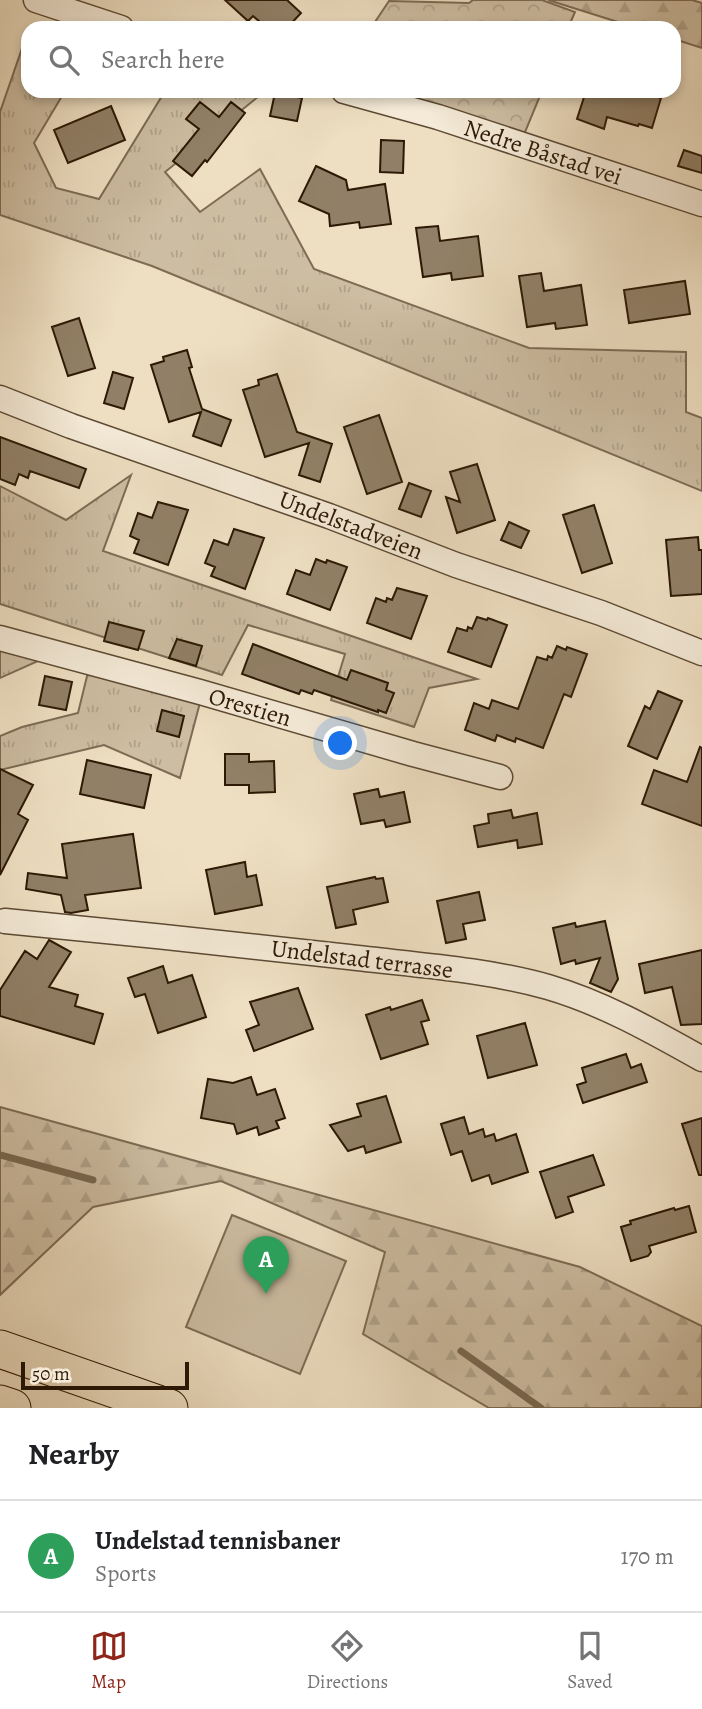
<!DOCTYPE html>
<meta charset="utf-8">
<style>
:root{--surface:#fff;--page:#f2f2f2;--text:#202124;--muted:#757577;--line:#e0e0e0;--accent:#8f2418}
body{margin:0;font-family:Alegreya,serif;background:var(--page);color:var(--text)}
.scale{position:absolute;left:21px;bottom:18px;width:168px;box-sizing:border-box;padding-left:7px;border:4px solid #2d1905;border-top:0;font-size:19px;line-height:24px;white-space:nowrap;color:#2d1905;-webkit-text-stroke:5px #f4ead7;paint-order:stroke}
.you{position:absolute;left:341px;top:744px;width:24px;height:24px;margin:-18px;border:5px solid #fff;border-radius:50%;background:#1a73e8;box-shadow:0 0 0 10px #1a73e833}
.badge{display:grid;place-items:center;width:46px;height:46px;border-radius:50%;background:var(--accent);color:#fff;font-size:23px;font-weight:700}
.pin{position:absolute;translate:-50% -58px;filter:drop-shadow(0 2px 4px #0008)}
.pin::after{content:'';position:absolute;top:37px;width:24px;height:21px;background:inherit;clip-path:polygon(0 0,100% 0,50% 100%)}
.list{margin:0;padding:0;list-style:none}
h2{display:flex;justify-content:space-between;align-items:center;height:91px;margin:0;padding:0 28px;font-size:30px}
h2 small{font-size:23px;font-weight:400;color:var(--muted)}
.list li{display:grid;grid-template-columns:46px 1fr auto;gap:21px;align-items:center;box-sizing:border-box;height:112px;padding:0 28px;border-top:2px solid var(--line)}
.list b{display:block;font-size:26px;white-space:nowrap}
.list p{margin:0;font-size:23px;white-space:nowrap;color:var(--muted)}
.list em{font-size:23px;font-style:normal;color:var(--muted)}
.icon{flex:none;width:38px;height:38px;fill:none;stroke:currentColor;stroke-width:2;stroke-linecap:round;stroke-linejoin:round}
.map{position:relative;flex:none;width:702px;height:1408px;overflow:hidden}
.search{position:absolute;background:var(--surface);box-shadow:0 4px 10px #0003;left:21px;right:21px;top:21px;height:77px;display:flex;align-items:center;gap:18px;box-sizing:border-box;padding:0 24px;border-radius:21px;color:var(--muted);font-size:26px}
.sheet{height:203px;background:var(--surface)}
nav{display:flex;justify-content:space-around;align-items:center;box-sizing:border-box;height:98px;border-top:2px solid var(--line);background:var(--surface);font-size:19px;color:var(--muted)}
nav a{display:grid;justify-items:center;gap:4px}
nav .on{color:var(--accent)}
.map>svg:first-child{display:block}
</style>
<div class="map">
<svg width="702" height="1408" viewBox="0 0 702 1408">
<defs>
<pattern id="grass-tufts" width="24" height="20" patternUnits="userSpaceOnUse" patternTransform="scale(1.75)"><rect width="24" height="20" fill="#cdbda2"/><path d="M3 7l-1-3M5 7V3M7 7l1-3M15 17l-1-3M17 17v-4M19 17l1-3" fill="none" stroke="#b0a28a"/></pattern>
<pattern id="forest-firs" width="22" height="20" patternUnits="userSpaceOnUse" patternTransform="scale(1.75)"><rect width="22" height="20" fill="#cdbda2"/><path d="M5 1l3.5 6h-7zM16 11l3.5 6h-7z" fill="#b0a28a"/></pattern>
<pattern id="park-crowns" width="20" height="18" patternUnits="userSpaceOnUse" patternTransform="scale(1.75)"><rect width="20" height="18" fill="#cdbda2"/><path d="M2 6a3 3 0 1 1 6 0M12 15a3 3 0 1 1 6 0" fill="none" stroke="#b0a28a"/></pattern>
</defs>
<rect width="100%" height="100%" fill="#eedfc2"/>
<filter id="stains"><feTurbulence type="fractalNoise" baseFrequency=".00286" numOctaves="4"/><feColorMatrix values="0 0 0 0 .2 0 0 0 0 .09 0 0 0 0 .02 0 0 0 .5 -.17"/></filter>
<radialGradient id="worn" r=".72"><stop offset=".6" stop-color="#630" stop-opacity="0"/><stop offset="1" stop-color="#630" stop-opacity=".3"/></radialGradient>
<!-- grass -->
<path fill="url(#grass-tufts)" stroke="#7d6b54" stroke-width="2" d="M28,31V91H65L34,143L56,188L99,199L165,91L264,92L165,172L200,212L260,169L314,269L529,348L686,352V412L702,418V491L152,266L0,215V112Z
M131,475L103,551L477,679L429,688L414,727L331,700L345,654L248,625L222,675L0,604V486L66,520Z
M0,645L47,657L0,678Z
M89,668L201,699L180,778L104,745L0,770V736L22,727L78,713Z"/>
<!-- forest -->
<path fill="url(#forest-firs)" stroke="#7d6b54" stroke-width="2" d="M548,0H692L702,3V48L674,39V28H637Z
M0,1107L580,1267L702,1326V1408H489L363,1334L385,1252L221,1181L93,1207L0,1295Z"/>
<!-- park -->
<path fill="url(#park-crowns)" stroke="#7d6b54" stroke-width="2" d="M473,0H542L575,12L568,28H371L389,1L469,3Z
M381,91H542L523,137Z"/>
<!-- garden -->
<path fill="#cdbda2" stroke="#7d6b54" stroke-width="2" d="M232,1215L346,1261L300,1374L186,1327Z"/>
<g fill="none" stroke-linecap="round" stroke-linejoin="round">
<!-- stream -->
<path stroke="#796850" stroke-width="7" d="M0,1155L93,1180
M461,1351L541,1408"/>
</g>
<!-- building -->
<path fill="#918067" stroke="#2d1905" stroke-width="2" d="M225,0H287L301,13L287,28H267L253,16L248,21Z
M586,91H640L661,98L652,128L639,124L638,126L607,117L604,129L577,119Z
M275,93L302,98L297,121L270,116Z
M200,102L219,117L231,102L245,113L207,162L205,160L192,176L173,161L199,129L186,119Z
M111,106L125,140L68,163L54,130Z
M381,140L404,141L403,173L380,172Z
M684,150L702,156V173L678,166Z
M316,166L346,180L348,190L385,184L391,224L360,228L359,222L330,226L329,214L299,201Z
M438,226L440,241L478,236L483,276L452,280L451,273L423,277L416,228Z
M541,273L544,291L581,285L587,325L556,329L555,323L527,327L519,276Z
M685,281L690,314L629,323L624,290Z
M79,318L95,368L68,376L52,327Z
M187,350L192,367L189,368L202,409L231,420L221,446L193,436L201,412L169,422L151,365L164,361L163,357Z
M113,372L133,378L124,409L104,403Z
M277,374L297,432L332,444L320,482L299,475L309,443L265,457L243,390L259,385L258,380Z
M379,415L402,482L367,494L344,427Z
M0,437L86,469L79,488L30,471L28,478L19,474L15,485L0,479Z
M477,464L495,520L457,533L446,497L460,502L450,472Z
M409,483L431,491L421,517L399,509Z
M158,502L188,510L168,565L134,553L139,540L130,536L138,513L152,518Z
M594,505L612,563L582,573L563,515Z
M509,522L529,531L521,548L501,540Z
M234,529L264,538L245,589L211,576L215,567L205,563L214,540L228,545Z
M698,537L699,550H702V594L671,596L666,540Z
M316,559L326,563L327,560L347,567L330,610L287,594L296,570L310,575Z
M397,588L427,596L411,639L367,623L376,598L386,602L387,598L392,600Z
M477,617L487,620L488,618L507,625L491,667L448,652L457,628L467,631L468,627L472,629Z
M109,622L144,631L138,650L104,641Z
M177,639L202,646L196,666L169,658Z
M253,644L347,680L351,670L388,683L386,690L394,693L386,713L378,710V712L314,690L312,694L301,690L299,694L242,674Z
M557,646L566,650L567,647L587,654L571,697L564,694L543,748L516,738L515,742L497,735L495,741L465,730L474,703L489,709L492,700L518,709L537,657L547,660L548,656L552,658Z
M45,676L72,682L66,710L39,705Z
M658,691L682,701L657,759L628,746L645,706L650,709Z
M162,710L184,716L179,737L157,731Z
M700,747L702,748V826L642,804L654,770L687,782Z
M225,754H249V762L274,761L275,792L249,793V785H225Z
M87,760L151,775L144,808L80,794Z
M0,769L33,785L18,814L28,820L0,875Z
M378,789L380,797L404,792L410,822L386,827L384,820L361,824L354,794Z
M511,810L513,818L537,813L542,844L518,848L517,840L478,847L474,826L489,823L488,814Z
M133,834L141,888L85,895L88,910L71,913L65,912L61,895L26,889L28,873L67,878L62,844Z
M245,862L247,877L256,875L262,905L215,914L206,870Z
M375,877L376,879L383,878L388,902L353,910L356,924L336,928L327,887Z
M479,892L485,920L463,924L466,939L446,943L437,901Z
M605,921L618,979L611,992L590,983L600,958L576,964L575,960L561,964L553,928L575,923L576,927Z
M49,940L71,952L49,987L78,995L75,1006L103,1014L94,1044L0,1016V990L25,951L37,959Z
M702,950V1024L681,1025L672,987L645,993L639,964Z
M163,966L168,983L192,975L206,1017L158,1033L145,994L135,997L128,978Z
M298,988L313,1029L254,1051L246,1030L259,1025L250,1002Z
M422,1000L429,1020L421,1022L428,1044L381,1059L366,1015L390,1007L391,1010Z
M525,1023L537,1065L488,1078L477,1036Z
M626,1054L631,1068L641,1064L647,1082L583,1103L577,1085L586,1082L582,1068Z
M251,1077L257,1095L275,1089L285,1118L276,1121L279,1128L259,1135L257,1127L237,1134L234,1124L201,1118L208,1079L233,1083Z
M386,1096L401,1142L366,1153L364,1146L348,1151L330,1125L361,1116L357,1104Z
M464,1117L469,1134L483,1129L485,1137L494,1134L496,1141L516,1134L528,1172L492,1184L489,1175L472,1181L462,1151L451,1155L441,1124Z
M702,1118V1175H699L682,1124Z
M593,1155L604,1185L568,1197L573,1212L556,1218L540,1172Z
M689,1206L696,1232L649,1246L651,1252L648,1256L631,1261L621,1227L631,1224L630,1221L674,1208L675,1210Z"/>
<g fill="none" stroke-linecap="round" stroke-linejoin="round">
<!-- minor casing -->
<g stroke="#5d4a34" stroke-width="27">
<path id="minor" d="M36,0L121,28
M344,91L438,117L702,204
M0,398L71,426L329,516L456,565L601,613L702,653
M0,638L200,692L413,754L500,777
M5,921C120,932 234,944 349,957C415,965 484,969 548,987C603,1003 652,1031 702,1059"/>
</g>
<!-- highway casing -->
<g stroke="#2d1905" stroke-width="39">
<path id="highway" d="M0,1349L169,1408
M0,1404L12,1408"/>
</g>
<!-- minor -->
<use href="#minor" stroke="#f4ead7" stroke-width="24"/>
<!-- highway -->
<use href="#highway" stroke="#eedfc2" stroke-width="37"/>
</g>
<g text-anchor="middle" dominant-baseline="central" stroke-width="5" stroke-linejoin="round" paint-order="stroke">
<!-- street labels -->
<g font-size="24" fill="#2d1905" stroke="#f4ead7">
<text transform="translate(543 152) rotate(18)">Nedre Båstad vei</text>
<text transform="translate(351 525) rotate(21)">Undelstadveien</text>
<text transform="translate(250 707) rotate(16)">Orestien</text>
<text transform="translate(362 959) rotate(7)">Undelstad terrasse</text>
</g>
</g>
<rect width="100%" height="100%" filter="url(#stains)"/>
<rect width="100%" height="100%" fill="url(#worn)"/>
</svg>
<div class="scale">50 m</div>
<div class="you"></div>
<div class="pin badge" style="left:266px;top:1294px;background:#2e9e5b">A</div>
<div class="search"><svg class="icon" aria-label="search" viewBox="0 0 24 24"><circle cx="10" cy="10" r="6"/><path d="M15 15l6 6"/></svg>Search here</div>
</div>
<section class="sheet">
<h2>Nearby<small></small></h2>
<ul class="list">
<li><span class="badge" style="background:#2e9e5b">A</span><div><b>Undelstad tennisbaner</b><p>Sports</p></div><em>170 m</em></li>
</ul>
</section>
<nav>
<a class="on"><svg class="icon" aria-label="map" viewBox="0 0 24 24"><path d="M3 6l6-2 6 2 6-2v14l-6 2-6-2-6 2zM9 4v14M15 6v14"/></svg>Map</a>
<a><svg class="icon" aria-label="directions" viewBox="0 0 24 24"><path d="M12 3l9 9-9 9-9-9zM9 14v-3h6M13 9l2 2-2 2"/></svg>Directions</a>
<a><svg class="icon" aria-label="saved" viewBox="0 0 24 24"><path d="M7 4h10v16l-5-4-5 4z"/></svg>Saved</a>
</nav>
